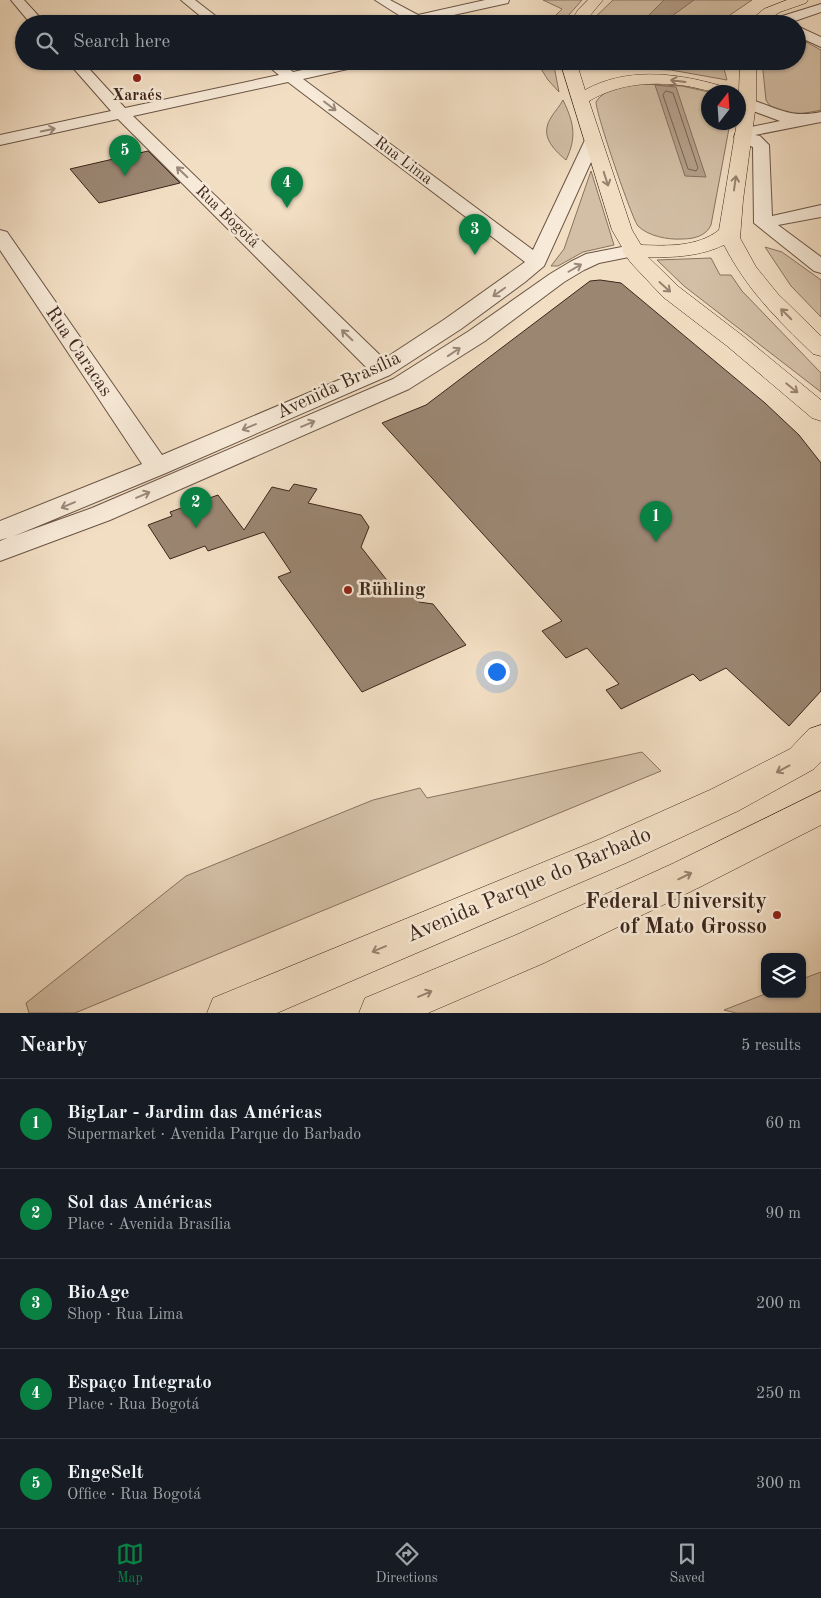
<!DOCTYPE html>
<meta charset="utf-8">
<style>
:root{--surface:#171b24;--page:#20242c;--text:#f1f3f6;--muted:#9ea1a6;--line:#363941;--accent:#0b8043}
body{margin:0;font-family:"Old Standard TT",serif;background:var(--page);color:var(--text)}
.controls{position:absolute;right:15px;bottom:15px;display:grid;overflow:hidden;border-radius:10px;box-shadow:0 1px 4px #0004}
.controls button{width:45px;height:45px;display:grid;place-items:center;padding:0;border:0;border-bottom:1px solid var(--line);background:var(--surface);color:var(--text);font:25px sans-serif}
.compass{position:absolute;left:701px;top:85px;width:45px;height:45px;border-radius:50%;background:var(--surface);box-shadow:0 1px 4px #0004;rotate:17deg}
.you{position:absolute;left:496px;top:671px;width:18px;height:18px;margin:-12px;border:4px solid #fff;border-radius:50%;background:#1a73e8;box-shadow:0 0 0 8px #1a73e833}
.badge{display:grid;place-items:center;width:32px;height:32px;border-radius:50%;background:var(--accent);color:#fff;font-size:16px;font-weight:700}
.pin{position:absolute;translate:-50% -41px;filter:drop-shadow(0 1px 2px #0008)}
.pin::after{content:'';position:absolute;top:26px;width:18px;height:15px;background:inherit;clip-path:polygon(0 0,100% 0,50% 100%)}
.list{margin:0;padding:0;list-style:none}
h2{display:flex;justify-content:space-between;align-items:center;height:65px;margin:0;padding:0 20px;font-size:21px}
h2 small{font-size:16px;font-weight:400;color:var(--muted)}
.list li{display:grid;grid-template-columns:32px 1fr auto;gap:15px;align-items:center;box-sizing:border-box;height:90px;padding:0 20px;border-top:1px solid var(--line)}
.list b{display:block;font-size:19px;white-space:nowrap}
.list p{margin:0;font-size:16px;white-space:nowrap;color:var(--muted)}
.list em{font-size:16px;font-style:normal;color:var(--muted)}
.icon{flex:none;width:28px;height:28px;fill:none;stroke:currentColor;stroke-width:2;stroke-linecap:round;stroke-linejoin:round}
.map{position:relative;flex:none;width:821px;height:1013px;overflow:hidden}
.search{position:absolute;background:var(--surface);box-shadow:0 1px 4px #0004;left:15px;right:15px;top:15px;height:55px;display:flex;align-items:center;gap:12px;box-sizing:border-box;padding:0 18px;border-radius:28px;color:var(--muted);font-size:19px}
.sheet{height:515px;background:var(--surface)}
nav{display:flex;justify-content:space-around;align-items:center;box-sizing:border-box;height:70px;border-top:1px solid var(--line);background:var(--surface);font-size:14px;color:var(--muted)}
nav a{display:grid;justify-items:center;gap:2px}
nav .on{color:var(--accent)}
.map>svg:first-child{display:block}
</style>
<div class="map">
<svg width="821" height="1013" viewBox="0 0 821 1013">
<rect width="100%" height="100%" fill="#f2dec3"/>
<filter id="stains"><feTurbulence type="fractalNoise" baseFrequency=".004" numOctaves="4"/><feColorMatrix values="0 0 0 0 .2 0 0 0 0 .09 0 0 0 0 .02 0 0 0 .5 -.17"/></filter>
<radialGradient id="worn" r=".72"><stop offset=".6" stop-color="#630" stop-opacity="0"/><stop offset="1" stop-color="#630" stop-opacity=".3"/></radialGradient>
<!-- green -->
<path fill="#d3bfa6" stroke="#887260" d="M543,0H582L561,24H547L562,9Z
M613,0H752L730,15L722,24H588Z
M797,37L821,50V110C803,114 776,119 766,100L762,61H797Z
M536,61H553L559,92L548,80Z
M583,61H722L727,80L671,70L623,68L587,69L582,67Z
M645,84L682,86L709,92L708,122L730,123L711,225C706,236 694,239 682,239C668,240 648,236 638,226C632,219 596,114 596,102C606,86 628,86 645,84Z
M563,100C574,123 577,137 566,160C552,148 539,135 552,116C555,111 560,106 563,100Z
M591,171L614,245L583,252L558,266H551L564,249Z
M765,247L782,252L821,280V317L791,286Z
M711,258L720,275H731L742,291L821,373V392L684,286L657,260Z
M642,752L661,771L75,1013H29L26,1003L186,876L373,800L420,788L427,798Z
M821,972V1013H736L724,1010L765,994H802V979Z"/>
<!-- water -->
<path fill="#b49f8a" stroke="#846f5e" d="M664,0H694L661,24H640Z
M655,85L676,87L706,177L685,176Z"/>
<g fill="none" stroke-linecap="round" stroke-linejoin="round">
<!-- shore -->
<path stroke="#786252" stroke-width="1" d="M666,91L673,93L698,168L696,171L688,169L663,95Z"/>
</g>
<!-- building -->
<path fill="#9b8672" stroke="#3d261b" d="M148,151L180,183L99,203L70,169Z
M600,280L621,283L765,403L799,435L821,463V691L789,726L726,668L700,681L693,674L621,709L606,690L619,684L587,648L566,658L542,631L562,621L382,423L426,405L590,281Z
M294,484L317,489L308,503L361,515L369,527L361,547L393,588L421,593L419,602L433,604L466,645L362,692L278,577L291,572L264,532L208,551L205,546L170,559L148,525L172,516L170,512L218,495L244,530L272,487L289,491Z"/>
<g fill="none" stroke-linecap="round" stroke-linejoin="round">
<!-- minor casing -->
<g stroke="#6a5445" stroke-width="2">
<path id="minor" d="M11,0H24L46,24H31Z
M181,0H195L226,24H210Z
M375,0H390L418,15L485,0H509L508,3L431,20L433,24L406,23L405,19Z
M821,4V12L786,24H776L774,21L776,18Z
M797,26L821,37V47L797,36Z
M67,61H82L125,108L279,75L262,61H279L293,72L344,61H372L370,64L303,79L533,250L585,140L587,136H599L601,140L544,266L525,282L461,329L390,375L166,473L14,536L92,508L393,379L469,331L550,274L570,262L586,254L632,245L639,247L642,251L639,255L599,263L584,270L564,282L485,341L409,389L110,520L0,561V541L7,538L0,540V521L142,464L0,250V230L7,232L162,455L367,368L118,119L0,145V135L111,111ZM288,82L525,262L445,319L384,359L133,116Z
M748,99C777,107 789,119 821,112V122L755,135L760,136L769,145L772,216L821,205V217L778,225L821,257V273L814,271L754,223L753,147L736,140L734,137L737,130L780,121L742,107L740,104L742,101Z"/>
</g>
<!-- major casing -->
<g stroke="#3d261b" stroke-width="1">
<path id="major" d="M588,0H603L583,24H569L578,10Z
M787,0H808L806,3L780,12L761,24H746L764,9Z
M560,61H576L585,90C630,65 685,74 731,89L733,92C717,94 703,89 687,86C652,81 620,83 589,101L632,230L641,245C667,246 698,247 719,230L737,122H738L740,61H756V104L743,200L740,238L756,267L778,294L821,336V356L813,354C776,318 748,291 724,245C701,256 674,258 648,257L679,287L743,336L821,400V421L812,418L727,346L663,297L632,264L622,251L623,249L612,230Z
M821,725V762L814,769L738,811L626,863L277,1013H207L213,998L600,839L712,789L790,749L809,729Z
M821,791V825L700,887L544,963L428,1013H359L365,998L516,935L674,863Z"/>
</g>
<!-- minor -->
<use href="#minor" fill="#f7ead8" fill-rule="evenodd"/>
<!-- major -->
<use href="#major" fill="#f2dec3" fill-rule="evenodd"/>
</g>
<!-- one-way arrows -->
<defs><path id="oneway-shaft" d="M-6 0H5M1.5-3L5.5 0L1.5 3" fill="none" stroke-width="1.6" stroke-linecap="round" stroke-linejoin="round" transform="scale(1.25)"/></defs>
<g stroke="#98826f">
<use href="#oneway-shaft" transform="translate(678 81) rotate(-173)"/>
<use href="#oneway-shaft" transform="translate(606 179) rotate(72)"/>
<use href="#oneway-shaft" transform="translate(735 183) rotate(-82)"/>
<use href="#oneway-shaft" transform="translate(665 287) rotate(42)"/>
<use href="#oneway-shaft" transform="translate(786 314) rotate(-135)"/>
<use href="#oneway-shaft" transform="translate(792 388) rotate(39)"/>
<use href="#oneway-shaft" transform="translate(783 769) rotate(152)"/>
<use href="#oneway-shaft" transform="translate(685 876) rotate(-26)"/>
<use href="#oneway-shaft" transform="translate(379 949) rotate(157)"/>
<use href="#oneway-shaft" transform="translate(425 994) rotate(-23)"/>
</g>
<g stroke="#9a887a">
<use href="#oneway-shaft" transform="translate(330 106) rotate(37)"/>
<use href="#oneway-shaft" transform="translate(48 130) rotate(-12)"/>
<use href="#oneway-shaft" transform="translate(182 172) rotate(-136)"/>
<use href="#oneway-shaft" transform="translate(575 268) rotate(-30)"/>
<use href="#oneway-shaft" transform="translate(499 292) rotate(145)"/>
<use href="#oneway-shaft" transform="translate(347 335) rotate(-136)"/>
<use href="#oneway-shaft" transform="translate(454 352) rotate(-34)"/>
<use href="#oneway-shaft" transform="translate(308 424) rotate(-23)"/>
<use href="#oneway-shaft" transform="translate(249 427) rotate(157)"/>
<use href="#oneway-shaft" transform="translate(143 495) rotate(-23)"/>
<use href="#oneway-shaft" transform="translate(68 505) rotate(157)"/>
</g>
<!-- markers -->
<g fill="#8f2418" stroke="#f7ead8" stroke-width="2">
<circle cx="137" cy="78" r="5"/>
<circle cx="348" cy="590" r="5"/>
<circle cx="777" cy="915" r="5"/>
</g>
<g text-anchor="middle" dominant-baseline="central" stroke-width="5" stroke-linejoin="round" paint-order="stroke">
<!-- far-poi labels -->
<g font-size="16" font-weight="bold" fill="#3d261b" stroke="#f7ead8">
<text x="137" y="96">Xaraés</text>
</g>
<!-- far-street labels -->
<g font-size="16" fill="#3d261b" stroke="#f7ead8">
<text transform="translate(403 161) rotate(37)">Rua Lima</text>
<text transform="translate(227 217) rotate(44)">Rua Bogotá</text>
</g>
<!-- street labels -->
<g font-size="19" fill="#3d261b" stroke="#f7ead8">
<text transform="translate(78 352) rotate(56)">Rua Caracas</text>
<text transform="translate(339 386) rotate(-25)">Avenida Brasília</text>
</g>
<!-- poi labels -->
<g font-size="19" font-weight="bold" fill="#3d261b" stroke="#f7ead8" text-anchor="start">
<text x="358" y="590">Rühling</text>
</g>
<!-- near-street labels -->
<g font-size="22" fill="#3d261b" stroke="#f7ead8">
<text transform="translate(529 885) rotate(-23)">Avenida Parque do Barbado</text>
</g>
<!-- near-poi labels -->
<g font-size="22" font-weight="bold" fill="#3d261b" stroke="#f7ead8" text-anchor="end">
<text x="767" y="902">Federal University<tspan x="767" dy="25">of Mato Grosso</tspan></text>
</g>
</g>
<rect width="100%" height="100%" filter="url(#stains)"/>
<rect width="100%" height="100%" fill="url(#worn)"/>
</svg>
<div class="controls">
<button><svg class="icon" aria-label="layers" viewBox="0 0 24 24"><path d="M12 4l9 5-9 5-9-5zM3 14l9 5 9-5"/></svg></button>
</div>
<svg class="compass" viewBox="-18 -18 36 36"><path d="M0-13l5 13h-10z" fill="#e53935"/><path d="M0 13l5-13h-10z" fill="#9ea1a6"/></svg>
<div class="you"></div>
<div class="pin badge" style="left:656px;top:542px">1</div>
<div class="pin badge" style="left:196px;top:528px">2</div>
<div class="pin badge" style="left:475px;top:255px">3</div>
<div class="pin badge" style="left:287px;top:208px">4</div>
<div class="pin badge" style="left:125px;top:176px">5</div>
<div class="search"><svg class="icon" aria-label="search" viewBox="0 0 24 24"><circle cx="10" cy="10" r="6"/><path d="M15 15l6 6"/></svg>Search here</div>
</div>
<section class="sheet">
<h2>Nearby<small>5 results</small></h2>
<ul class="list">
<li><span class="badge">1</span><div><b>BigLar - Jardim das Américas</b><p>Supermarket · Avenida Parque do Barbado</p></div><em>60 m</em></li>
<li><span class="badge">2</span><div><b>Sol das Américas</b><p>Place · Avenida Brasília</p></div><em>90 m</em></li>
<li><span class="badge">3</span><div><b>BioAge</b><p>Shop · Rua Lima</p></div><em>200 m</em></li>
<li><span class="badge">4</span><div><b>Espaço Integrato</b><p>Place · Rua Bogotá</p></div><em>250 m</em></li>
<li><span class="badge">5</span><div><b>EngeSelt</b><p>Office · Rua Bogotá</p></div><em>300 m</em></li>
</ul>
</section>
<nav>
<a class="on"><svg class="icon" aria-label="map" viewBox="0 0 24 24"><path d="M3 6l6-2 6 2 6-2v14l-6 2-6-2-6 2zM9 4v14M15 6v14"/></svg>Map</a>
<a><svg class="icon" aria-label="directions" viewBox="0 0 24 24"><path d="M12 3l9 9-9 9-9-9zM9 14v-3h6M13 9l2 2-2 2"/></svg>Directions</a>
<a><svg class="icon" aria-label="saved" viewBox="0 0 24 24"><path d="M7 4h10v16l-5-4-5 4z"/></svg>Saved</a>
</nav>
